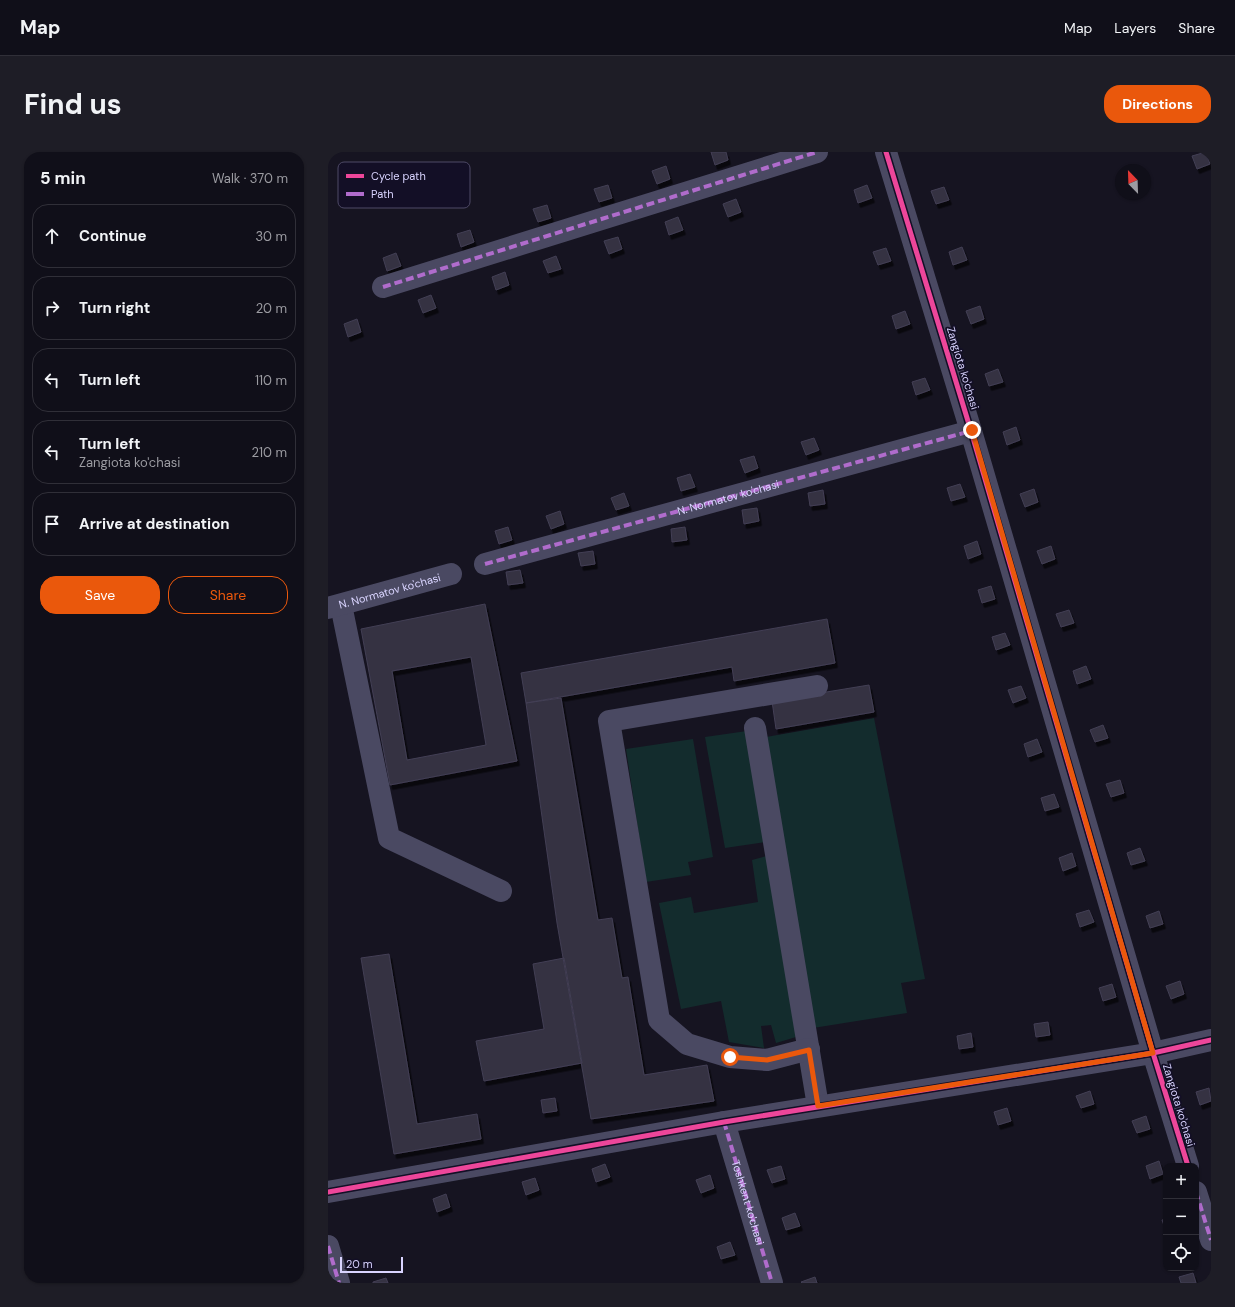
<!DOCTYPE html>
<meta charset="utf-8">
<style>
:root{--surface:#100f19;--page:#1e1d26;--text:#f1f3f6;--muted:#9c9ca2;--line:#302f38;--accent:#ea580c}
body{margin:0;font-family:"DM Sans",sans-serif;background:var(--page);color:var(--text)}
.controls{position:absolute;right:12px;bottom:12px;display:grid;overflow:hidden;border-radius:8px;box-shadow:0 1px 3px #0004}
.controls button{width:36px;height:36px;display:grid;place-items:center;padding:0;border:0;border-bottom:1px solid var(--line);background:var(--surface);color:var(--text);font:20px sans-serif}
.compass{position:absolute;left:787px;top:12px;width:36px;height:36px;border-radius:50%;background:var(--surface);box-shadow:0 1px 3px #0004;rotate:337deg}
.scale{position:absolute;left:12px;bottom:10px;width:63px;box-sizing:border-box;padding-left:4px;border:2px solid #d9d4ff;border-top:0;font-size:11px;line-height:14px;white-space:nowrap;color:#d9d4ff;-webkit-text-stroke:3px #130f26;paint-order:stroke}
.stop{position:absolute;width:12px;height:12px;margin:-9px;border:3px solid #ea580c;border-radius:50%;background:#fff}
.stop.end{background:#ea580c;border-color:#fff;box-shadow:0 1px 4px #0008}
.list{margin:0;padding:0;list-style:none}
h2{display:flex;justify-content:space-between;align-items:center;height:52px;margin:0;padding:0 16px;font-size:17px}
h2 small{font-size:13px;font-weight:400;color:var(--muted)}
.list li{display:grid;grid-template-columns:26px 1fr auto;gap:12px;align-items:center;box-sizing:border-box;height:64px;margin:0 8px 8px;padding:0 8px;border:1px solid var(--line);border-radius:16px}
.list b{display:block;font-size:15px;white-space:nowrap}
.list p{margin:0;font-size:13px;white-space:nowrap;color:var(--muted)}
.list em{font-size:13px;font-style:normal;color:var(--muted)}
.actions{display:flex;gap:8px;padding:12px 16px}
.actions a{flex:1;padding:9px 0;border:1px solid var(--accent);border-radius:16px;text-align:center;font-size:14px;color:var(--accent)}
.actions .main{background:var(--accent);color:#fff}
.icon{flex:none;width:22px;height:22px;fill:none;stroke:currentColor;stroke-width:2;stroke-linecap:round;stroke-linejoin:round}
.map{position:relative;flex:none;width:883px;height:1131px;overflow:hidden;border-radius:16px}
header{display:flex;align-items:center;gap:24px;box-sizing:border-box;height:56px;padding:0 20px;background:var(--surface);border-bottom:1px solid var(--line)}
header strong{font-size:19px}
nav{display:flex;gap:22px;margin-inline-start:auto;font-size:14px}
.intro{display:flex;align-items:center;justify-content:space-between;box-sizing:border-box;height:96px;padding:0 24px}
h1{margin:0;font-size:28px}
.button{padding:10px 18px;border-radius:16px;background:var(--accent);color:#fff;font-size:14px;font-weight:700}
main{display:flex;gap:24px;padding:0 24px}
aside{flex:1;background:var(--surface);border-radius:16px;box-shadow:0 1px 3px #0004}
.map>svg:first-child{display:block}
</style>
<header>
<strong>Map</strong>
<nav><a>Map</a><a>Layers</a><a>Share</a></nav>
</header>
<div class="intro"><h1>Find us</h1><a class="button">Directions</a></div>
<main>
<aside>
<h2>5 min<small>Walk · 370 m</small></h2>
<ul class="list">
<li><svg class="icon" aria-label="ahead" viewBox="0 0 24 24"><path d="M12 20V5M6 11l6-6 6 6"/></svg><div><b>Continue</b></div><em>30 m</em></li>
<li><svg class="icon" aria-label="right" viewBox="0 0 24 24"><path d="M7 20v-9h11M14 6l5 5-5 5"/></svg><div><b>Turn right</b></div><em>20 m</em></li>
<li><svg class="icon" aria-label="left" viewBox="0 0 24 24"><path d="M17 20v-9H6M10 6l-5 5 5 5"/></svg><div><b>Turn left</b></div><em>110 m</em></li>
<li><svg class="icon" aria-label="left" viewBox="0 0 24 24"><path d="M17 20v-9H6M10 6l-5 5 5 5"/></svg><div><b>Turn left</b><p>Zangiota ko'chasi</p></div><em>210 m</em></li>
<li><svg class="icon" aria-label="arrive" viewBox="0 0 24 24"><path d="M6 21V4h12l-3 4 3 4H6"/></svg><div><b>Arrive at destination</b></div></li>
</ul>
<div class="actions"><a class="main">Save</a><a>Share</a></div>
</aside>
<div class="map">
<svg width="883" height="1131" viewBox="0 0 883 1131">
<defs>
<filter id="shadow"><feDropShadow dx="2.5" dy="4.5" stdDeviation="0" flood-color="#0009"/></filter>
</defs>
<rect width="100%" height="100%" fill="#161421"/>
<!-- green -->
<path fill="#132c2d" d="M546,566L597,827L573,831L579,861L485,876L438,585Z
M419,579L437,690L397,696L377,585Z
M365,587L385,705L360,710L363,723L318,730L298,597Z
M442,703L468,885L448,891L443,873L433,874L436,896L401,890L393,849L353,857L331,751L363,745L366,761L430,750L424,708Z"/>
<!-- building -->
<path fill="#343243" stroke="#433f54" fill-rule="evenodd" filter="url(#shadow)" d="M383,0H398L400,8L387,13Z
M878,0L882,12L869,17L864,4Z
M338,14L342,27L329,32L324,19Z
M280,33L284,46L271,50L266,37Z
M539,33L544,46L530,51L526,38Z
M616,35L621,48L608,52L603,39Z
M408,47L413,60L400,65L395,52Z
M219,53L223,66L210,70L205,57Z
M350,65L355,78L341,83L337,70Z
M142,78L146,90L133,95L129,82Z
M290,85L294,97L281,102L276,89Z
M634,95L639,108L625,113L621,100Z
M558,96L563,109L550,113L545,100Z
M68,101L73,114L59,119L55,106Z
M228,104L233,117L220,121L215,109Z
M177,120L181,133L168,138L164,125Z
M103,143L108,156L95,161L90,148Z
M652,154L656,167L643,172L638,159Z
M577,159L582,172L568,177L564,164Z
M29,167L33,180L20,185L16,172Z
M670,217L675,230L661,234L657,222Z
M597,226L602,238L588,243L584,230Z
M688,275L692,288L679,293L675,280Z
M486,286L491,298L478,303L473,290Z
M426,304L430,316L417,321L412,308Z
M362,322L367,335L353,339L349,326Z
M632,332L637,345L623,349L619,336Z
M706,337L710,350L697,355L692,342Z
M495,338L497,352L482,354L480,341Z
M296,341L301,354L288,358L283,346Z
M429,356L431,369L416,372L414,358Z
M232,359L236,372L223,377L218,364Z
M180,375L184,388L171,392L167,379Z
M357,375L359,388L344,390L343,377Z
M649,389L653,402L640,407L636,394Z
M723,394L727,407L714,412L709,399Z
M265,399L267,412L253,414L250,401Z
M192,418L195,431L180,433L178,420Z
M663,434L667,447L654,451L650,438Z
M157,452L189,609L62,633L33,477ZM143,505L158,593L79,608L64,519Z
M741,458L746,471L733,475L728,462Z
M499,467L507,511L406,529L404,515L198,551L193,521Z
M677,481L682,493L668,498L664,485Z
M758,514L763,527L749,532L745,519Z
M541,533L546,560L448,577L444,549Z
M693,534L698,546L685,551L680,538Z
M233,546L270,768L284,766L294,826L300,825L316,923L379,913L386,949L263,967L229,771L198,551Z
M775,573L780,586L767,590L762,578Z
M709,587L714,600L700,605L696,592Z
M792,628L796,641L783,645L778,632Z
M726,642L731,655L717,659L713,646Z
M812,696L817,709L803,713L799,701Z
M744,701L748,714L735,719L731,706Z
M761,758L766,770L752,775L748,762Z
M831,759L835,772L822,776L818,764Z
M61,802L89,972L149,962L153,987L66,1002L33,806Z
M236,806L254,911L156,929L148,889L216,877L205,812Z
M852,829L856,842L843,847L838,834Z
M784,832L788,845L775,849L771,836Z
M720,870L722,883L708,885L706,872Z
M643,881L645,895L631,897L629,884Z
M881,936L883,949L872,953L868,940Z
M762,939L766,952L753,956L748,944Z
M227,946L229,959L215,961L213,948Z
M679,956L683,969L670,973L666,960Z
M818,964L822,977L809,981L804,969Z
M831,1009L835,1022L822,1027L818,1014Z
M277,1012L282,1025L268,1030L264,1017Z
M453,1014L457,1027L444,1031L439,1018Z
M382,1023L386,1036L373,1041L368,1028Z
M207,1026L211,1038L198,1043L194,1030Z
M118,1042L122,1055L109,1060L105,1047Z
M467,1061L472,1074L458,1078L454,1066Z
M838,1067V1079L834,1068Z
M402,1090L407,1103L393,1107L389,1095Z
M865,1121L868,1131H853L851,1125Z
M487,1125L489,1131H474L473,1130Z
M58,1126L60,1131H45V1130Z"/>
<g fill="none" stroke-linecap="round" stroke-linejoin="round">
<!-- minor -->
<g stroke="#4a4962" stroke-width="22">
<path d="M558,0L643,279L825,901L860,1014"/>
<path d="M55,135L489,0"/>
<path id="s1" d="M157,412L643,279"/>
<path d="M13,453L61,686L173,739"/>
<path id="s2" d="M0,456L123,422"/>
<path d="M427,576L490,954"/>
<path d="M481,897L439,908L402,905L359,892L331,868L281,569L489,534"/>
<path id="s3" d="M396,970L444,1131"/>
<path d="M0,1040L396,970L825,901L883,888"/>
<path d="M868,1040L883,1088"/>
<path d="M0,1094L11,1131"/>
</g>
<!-- quiet -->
<path stroke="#b06ccc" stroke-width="4" stroke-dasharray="8 4" stroke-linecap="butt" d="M55,135L489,0
M157,412L643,279
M396,970L444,1131
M868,1040L883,1088
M0,1094L11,1131"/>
<!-- cycleway casing -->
<g stroke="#130f26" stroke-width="8">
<path id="cycleway" d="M558,0L643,279L825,901L860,1014
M0,1040L396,970L825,901L883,888"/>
</g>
<!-- cycleway -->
<use href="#cycleway" stroke="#ed469a" stroke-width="5"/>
</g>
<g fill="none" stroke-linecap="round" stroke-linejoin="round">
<!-- route -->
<path stroke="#ea580c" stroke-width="5" d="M402,905L439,908L481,898L490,954L825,901L644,278"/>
</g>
<g text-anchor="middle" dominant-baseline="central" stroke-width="3.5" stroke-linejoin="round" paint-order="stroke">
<!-- street labels -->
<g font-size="11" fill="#d9d4ff" stroke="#130f26">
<text transform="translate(635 216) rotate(73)">Zangiota ko'chasi</text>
<text stroke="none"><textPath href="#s1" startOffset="252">N. Normatov ko'chasi</textPath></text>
<text stroke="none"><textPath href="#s2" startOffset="64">N. Normatov ko'chasi</textPath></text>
<text transform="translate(851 953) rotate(73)">Zangiota ko'chasi</text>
<text stroke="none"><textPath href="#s3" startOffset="84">Toshkent ko'chasi</textPath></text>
</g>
</g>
<!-- legend -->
<rect x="10" y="10" width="132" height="46" rx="6" fill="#130f26" stroke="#4e4a67" stroke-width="1"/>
<rect x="18" y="22" width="18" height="4" fill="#ed469a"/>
<rect x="18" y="40" width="18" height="4" fill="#b06ccc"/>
<g font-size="11" fill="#d9d4ff">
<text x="43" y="28">Cycle path</text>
<text x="43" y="46">Path</text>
</g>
</svg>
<div class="controls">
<button>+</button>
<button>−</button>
<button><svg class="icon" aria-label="locate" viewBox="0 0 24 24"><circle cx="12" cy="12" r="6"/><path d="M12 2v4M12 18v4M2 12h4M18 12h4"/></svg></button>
</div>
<svg class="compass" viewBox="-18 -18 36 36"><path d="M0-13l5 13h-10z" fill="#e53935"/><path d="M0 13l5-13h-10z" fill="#9c9ca2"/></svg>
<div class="scale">20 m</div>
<div class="stop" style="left:402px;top:905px"></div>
<div class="stop end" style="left:644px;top:278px"></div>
</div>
</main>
